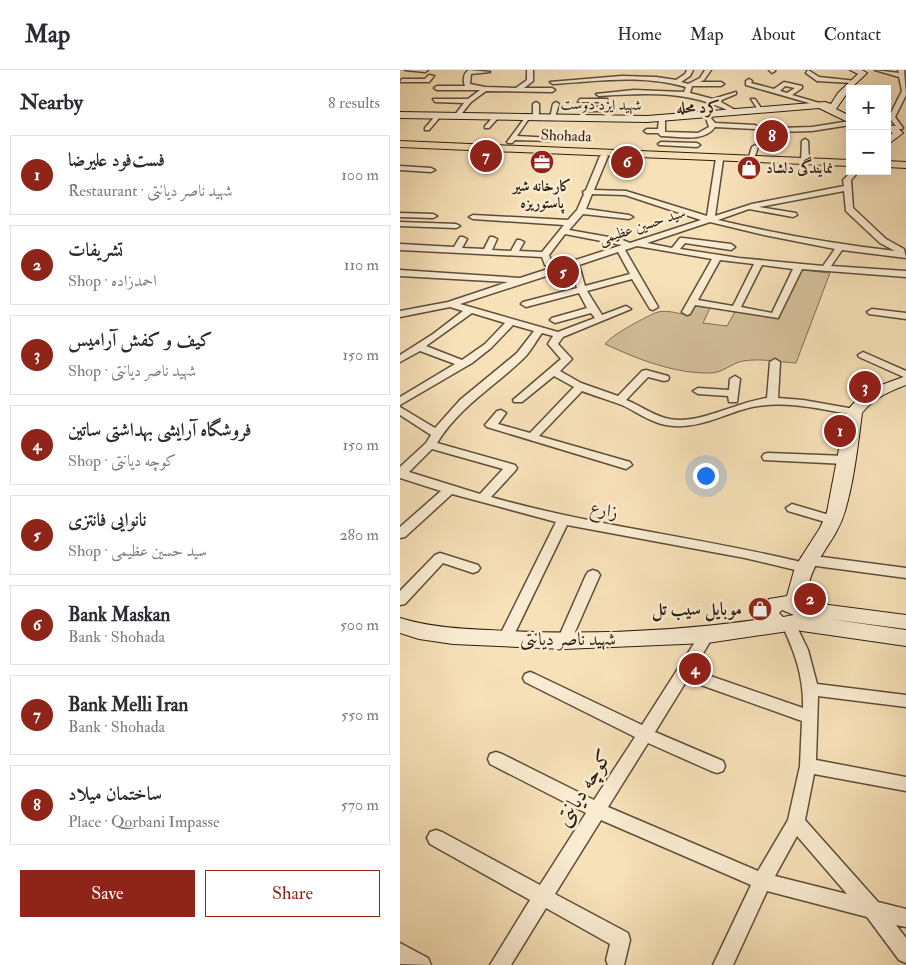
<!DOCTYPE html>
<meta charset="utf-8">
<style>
:root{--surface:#fff;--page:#f7f7f7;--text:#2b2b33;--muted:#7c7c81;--line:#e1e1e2;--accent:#8f2418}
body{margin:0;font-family:"IM FELL Double Pica",Amiri,serif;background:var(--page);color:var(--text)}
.controls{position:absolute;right:15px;top:15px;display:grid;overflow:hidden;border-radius:0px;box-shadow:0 5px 20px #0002}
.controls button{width:45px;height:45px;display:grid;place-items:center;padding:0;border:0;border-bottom:1px solid var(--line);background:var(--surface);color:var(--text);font:25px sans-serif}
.you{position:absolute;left:305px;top:405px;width:18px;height:18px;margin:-12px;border:4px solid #fff;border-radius:50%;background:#1a73e8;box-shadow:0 0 0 8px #1a73e833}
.badge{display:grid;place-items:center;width:32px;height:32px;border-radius:50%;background:var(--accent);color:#fff;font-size:16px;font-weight:700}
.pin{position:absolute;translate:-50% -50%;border:2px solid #fff;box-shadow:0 1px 5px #0006}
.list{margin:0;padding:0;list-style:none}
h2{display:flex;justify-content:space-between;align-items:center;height:65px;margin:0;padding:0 20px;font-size:21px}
h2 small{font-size:16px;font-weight:400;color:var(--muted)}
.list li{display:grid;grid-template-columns:32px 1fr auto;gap:15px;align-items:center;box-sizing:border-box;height:80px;margin:0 10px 10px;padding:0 10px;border:1px solid var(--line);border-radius:0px}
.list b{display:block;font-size:19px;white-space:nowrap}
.list p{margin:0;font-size:16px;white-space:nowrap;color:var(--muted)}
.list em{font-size:16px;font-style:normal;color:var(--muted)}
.actions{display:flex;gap:10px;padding:15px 20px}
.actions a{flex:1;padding:11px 0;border:1px solid var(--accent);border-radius:0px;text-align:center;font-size:18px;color:var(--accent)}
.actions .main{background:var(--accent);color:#fff}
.map{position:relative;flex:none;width:506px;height:895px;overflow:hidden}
header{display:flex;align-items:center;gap:30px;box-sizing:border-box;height:70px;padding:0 25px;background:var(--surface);border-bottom:1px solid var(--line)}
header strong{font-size:24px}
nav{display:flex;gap:28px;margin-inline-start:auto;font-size:18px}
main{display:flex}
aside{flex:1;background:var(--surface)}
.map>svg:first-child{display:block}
</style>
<header>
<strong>Map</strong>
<nav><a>Home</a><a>Map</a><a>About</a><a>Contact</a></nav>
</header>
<main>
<aside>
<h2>Nearby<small>8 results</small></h2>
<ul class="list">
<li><span class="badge">1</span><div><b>فست‌فود علیرضا</b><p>Restaurant · شهید ناصر دیانتی</p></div><em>100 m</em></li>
<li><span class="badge">2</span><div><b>تشریفات</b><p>Shop · احمدزاده</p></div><em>110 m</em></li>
<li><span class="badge">3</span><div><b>کیف و‌ کفش آرامیس</b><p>Shop · شهید ناصر دیانتی</p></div><em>150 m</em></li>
<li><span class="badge">4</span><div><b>فروشگاه آرایشی بهداشتی ساتین</b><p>Shop · کوچه دیانتی</p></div><em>150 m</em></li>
<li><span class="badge">5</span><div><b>نانوایی فانتزی</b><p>Shop · سید حسین عظیمی</p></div><em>280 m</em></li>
<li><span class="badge">6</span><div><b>Bank Maskan</b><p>Bank · Shohada</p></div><em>500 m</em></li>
<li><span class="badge">7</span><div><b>Bank Melli Iran</b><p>Bank · Shohada</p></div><em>550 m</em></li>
<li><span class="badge">8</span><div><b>ساختمان میلاد</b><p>Place · Qorbani Impasse</p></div><em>570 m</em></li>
</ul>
<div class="actions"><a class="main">Save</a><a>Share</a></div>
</aside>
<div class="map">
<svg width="506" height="895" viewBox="0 0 506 895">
<rect width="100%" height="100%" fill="#f7e1b9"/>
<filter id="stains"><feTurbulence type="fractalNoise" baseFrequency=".004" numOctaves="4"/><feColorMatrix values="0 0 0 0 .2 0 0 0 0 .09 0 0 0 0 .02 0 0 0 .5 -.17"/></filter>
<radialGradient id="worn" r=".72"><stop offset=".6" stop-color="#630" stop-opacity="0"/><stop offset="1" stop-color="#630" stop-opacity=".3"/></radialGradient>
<!-- green -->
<path fill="#d4c09c" stroke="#806e55" d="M402,200L430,203L396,293C378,292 361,288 343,291C332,293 322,303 311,303C275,304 237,289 205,274C213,264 242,249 255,243C264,239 277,243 286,245L291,237L297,235L311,236L303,253L327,256L336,240L378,247Z"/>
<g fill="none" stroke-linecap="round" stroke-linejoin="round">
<!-- street casing -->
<g stroke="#5e4d39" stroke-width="3">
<path id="street" d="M5,0H28L25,2Z
M69,0L90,2L71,4L70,14L85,17L116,18L127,10V0H133V11L124,18H152L155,20L152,22L86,21L71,32L59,47H55L54,46L64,33L35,32L33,29H68L80,20H37L34,18L37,16H65C63,11 63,3 69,0Z
M287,0H293L290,6L281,12L288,14L300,8L305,0H311L304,10L300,12H321L324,14L321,16H292L290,23L313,29L336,22V24L319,31L337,41V43H333C290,20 246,23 199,26L196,24L234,20L284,22L286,17C242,4 198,11 153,14L150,12L222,6L256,7L276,10L285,4Z
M369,0H375V1L372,3Z
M408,0L419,7L456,11L453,13L417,11L406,3Z
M475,0L499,3L498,0H504L506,25L495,47L503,58L502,59H498L489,47L502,21L499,7Z
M29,5L34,6L29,12H0L2,9H25Z
M349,9L352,11L351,13L374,19L384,12L402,16V18L392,25L426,35L423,37L346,15V11ZM385,16L395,18L387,23L380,21Z
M180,29H207L212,48L207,49L204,41H184L181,39L184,37H203L202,32H178Z
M351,29H355L363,41H359Z
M136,32L139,34V47L136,49L133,47V34Z
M156,32L159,34L155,47L150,48L153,34Z
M36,45L41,46L29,60H25V58Z
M127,45L130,47L117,66L152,68L154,69V71L115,70L112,73H108L107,72Z
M94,46L99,47L89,58H85V56Z
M309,46L315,53L355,55L358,57L355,59L315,57C304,73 278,66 261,66L258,63H247L244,61L247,59H258L259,49L262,47L265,49V62L298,63L309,57L306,48Z
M374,50L379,51V58L412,57L450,51V55L412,61L376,62L373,60Z
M405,69L408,71L409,91L405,93L401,91L402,71Z
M261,72L297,73L300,75L297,77L259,75L258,74Z
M355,75L358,77L354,89L348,90L352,77Z
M204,84L208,86L194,120L226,121L307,146L316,88L323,90L315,146L352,134L444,116L443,110L452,101H459L451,110L453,138L486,169L504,179L506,188L442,180L431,196L506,201V207L402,199L378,248L295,235L290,244L287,245L282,242L312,189L237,176L225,180L258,237L253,240L250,239L232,209L187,221L202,245L226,236L231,239L163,267L158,274L172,289L160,301L181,313L218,326L242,301L246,300L268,306L269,308L268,310L264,311L248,307L226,330C239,335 251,344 265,348C296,357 335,332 367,328L370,292L375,289L380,292L378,328L403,330L454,339L459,342L454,345C420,339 386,330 352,337C326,343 302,358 274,356C254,355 239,343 222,335C209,330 195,326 182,321L139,366L230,392L232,395L226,399L87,357L85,355L97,341L101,340L106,343L98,354L130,363L174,317L154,306L122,332H114L113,330L161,289L148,274L153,266L142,263C136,271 131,281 124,288C93,318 60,336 37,373L115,395L117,398L115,401L91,427C193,456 298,467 401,492L402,487L407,485L506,498V508L409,495V500L404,502L345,488L167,455L112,569L110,573L105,575L100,573L98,569L156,452L52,424L5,467L0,468V457L41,421L0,408V397L26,373L31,365L0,345V337L35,358L60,330L117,283L134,261L113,255L91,278L72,293L0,335V327L55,294L20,281L0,292V285L33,264L63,241L50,237L0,247V241L48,232L108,212L0,206V200L120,208L222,175L165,164L149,185L152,193L148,196L145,195L142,187L0,180V174L54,177L60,167H63L67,169L62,178L84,179L90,167H93L97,169L92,180L111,181L117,170H120L124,172L119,181L142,182L164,155L73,149L69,147L73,145L168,150L177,140L184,124L183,122L186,120L200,86ZM444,121L446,141L480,173L495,181C435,174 377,164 318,150L349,139L393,147L397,145L396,143L359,137ZM192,124L225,125L301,150L230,173L220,169L169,160L183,144L229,149L233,147L229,145L186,139ZM310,152L364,165L435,179L423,196L339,188L280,179L285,173L331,180L335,177L331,174L283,168H280L272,178L247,173ZM218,182L230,204L185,216L179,195ZM320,190L354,194L333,236L298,230ZM362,195L393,199L372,243L341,237ZM171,198L177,218L123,232L121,234L126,237L179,223L187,238L152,248L150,250L155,253L191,243L195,248L158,262L60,234ZM72,243L105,253L85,274L62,290L26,276ZM32,379L103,399L80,424L9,402Z
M0,96L31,98L35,100L31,102L0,100Z
M0,143L33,144L37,146L33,148L0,147Z
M0,152L56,154L60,156L56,158L0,156Z
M472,239L506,243V249L469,244L467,242Z
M463,282L506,301V308L459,287L458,285Z
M335,306L340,309L337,332H329L328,326L298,324L293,321L298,318L329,320L330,309Z
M368,383L446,386L452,390L446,394L364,390L362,387L364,384Z
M392,434L436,447L438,450L432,454L388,441L386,438Z
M40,483L78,495L80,498L78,501L73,503L43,493L5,534L0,535V521L35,485Z
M193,500L198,502L200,505L171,571L169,575L164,577L159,575L157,571L186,505L188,502Z
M389,550L394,551L408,580L417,614L506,625V637L418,626L416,690L506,707V721L414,704L405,750L478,832L506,839V857L496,855L506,868V893L499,890L467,847L367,821L333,895H313L351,815L201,750L155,824L228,863L230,870L224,895H208L206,890L210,874L146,838L111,895H90L130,830L30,774L27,768L30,762L36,760L42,762L140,815L186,743L90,694L88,689L90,684L96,682L102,684L194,730L235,667L125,612L123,608L125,604L130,602L135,604L242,655L302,561L307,560L312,561L314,565L293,600L403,638C404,608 395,582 382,555L384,551ZM287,610L402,651L400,696L388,750L358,801L208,737L248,673L311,701L317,703L323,701L325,696L323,691L255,662ZM397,766L447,824L375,806Z
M0,873L28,888L31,895L0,894Z"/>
</g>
<!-- secondary casing -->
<g stroke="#2b1c0e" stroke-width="2">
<path id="secondary" d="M450,0H462L467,3L450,19L436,39L450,46V53L419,38L247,52L0,48V42L247,46L425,32L431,34L438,23L458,4Z
M487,55L496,56L503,63L487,75V67L493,63L487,61Z
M506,306V315C488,322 474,328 462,343C458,374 454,411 445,441C435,476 408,490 406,532L506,545V559L429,549L506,560V576L395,560L307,573L164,579L53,574L19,569L0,563V548C36,559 72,559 109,561C193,565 279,561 363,549L359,541L369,529L387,526L395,497L420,458L427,442L446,342L459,327L473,318ZM382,540L394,545L383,547L379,543Z"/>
</g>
<!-- primary casing -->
<g stroke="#2b1c0e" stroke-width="2">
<path id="primary" d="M0,71L450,90V96L0,77Z
M487,91L506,92V98L487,97Z"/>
</g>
<!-- street -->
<use href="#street" fill="#faecd2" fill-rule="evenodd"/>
<!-- secondary -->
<use href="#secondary" fill="#faecd2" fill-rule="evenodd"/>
<!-- primary -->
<use href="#primary" fill="#f7e1b9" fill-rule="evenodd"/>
</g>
<!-- icons -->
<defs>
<g id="office-disc" transform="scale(1.25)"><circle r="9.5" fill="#8f2418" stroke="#faecd2"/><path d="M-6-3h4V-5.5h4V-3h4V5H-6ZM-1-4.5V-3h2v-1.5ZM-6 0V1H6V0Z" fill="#fff"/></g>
<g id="shop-disc" transform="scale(1.25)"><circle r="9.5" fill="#8f2418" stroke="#faecd2"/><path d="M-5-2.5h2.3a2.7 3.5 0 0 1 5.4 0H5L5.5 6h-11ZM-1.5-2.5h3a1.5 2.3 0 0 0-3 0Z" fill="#fff"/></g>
</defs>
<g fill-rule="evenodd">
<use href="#office-disc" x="142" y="92"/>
<use href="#shop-disc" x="349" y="98"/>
<use href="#shop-disc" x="360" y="539"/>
</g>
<g text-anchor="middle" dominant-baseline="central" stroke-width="5" stroke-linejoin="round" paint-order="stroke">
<!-- far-street labels -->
<g font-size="15" fill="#2b1c0e" stroke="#faecd2">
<text transform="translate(201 35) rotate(1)">شهید ایزد دوست</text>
<text transform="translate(166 66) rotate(2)">Shohada</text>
<text transform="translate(242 156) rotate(-18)">سید حسین عظیمی</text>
</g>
<!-- far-poi labels -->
<g font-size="15" font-weight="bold" fill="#2b1c0e" stroke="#faecd2" text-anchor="start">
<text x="366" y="98">نمایندگی دلشاد</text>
<text x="142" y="116" text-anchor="middle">کارخانه شیر<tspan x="142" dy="17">پاستوریزه</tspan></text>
</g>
<!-- far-neighbourhood labels -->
<g font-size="16" font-weight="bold" fill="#2b1c0e" stroke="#faecd2">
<text x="298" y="38">کرد محله</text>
</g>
<!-- street labels -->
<g font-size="18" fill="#2b1c0e" stroke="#faecd2">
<text transform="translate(204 440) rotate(11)">زارع</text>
<text x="168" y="569">شهید ناصر دیانتی</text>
</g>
<!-- poi labels -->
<g font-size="18" font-weight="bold" fill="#2b1c0e" stroke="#faecd2" text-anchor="end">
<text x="342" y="539">موبایل سیب تل</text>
</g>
<!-- near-street labels -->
<g font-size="21" fill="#2b1c0e" stroke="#faecd2">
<text transform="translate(184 718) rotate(-58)">کوچه دیانتی</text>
</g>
</g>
<rect width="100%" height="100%" filter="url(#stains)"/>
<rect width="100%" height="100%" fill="url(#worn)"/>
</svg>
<div class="controls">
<button>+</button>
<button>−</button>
</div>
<div class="you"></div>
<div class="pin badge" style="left:440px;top:361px">1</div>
<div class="pin badge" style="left:410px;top:529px">2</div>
<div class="pin badge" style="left:465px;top:317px">3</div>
<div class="pin badge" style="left:295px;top:599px">4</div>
<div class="pin badge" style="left:163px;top:202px">5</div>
<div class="pin badge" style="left:227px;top:92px">6</div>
<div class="pin badge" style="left:86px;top:86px">7</div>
<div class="pin badge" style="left:372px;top:66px">8</div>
</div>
</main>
